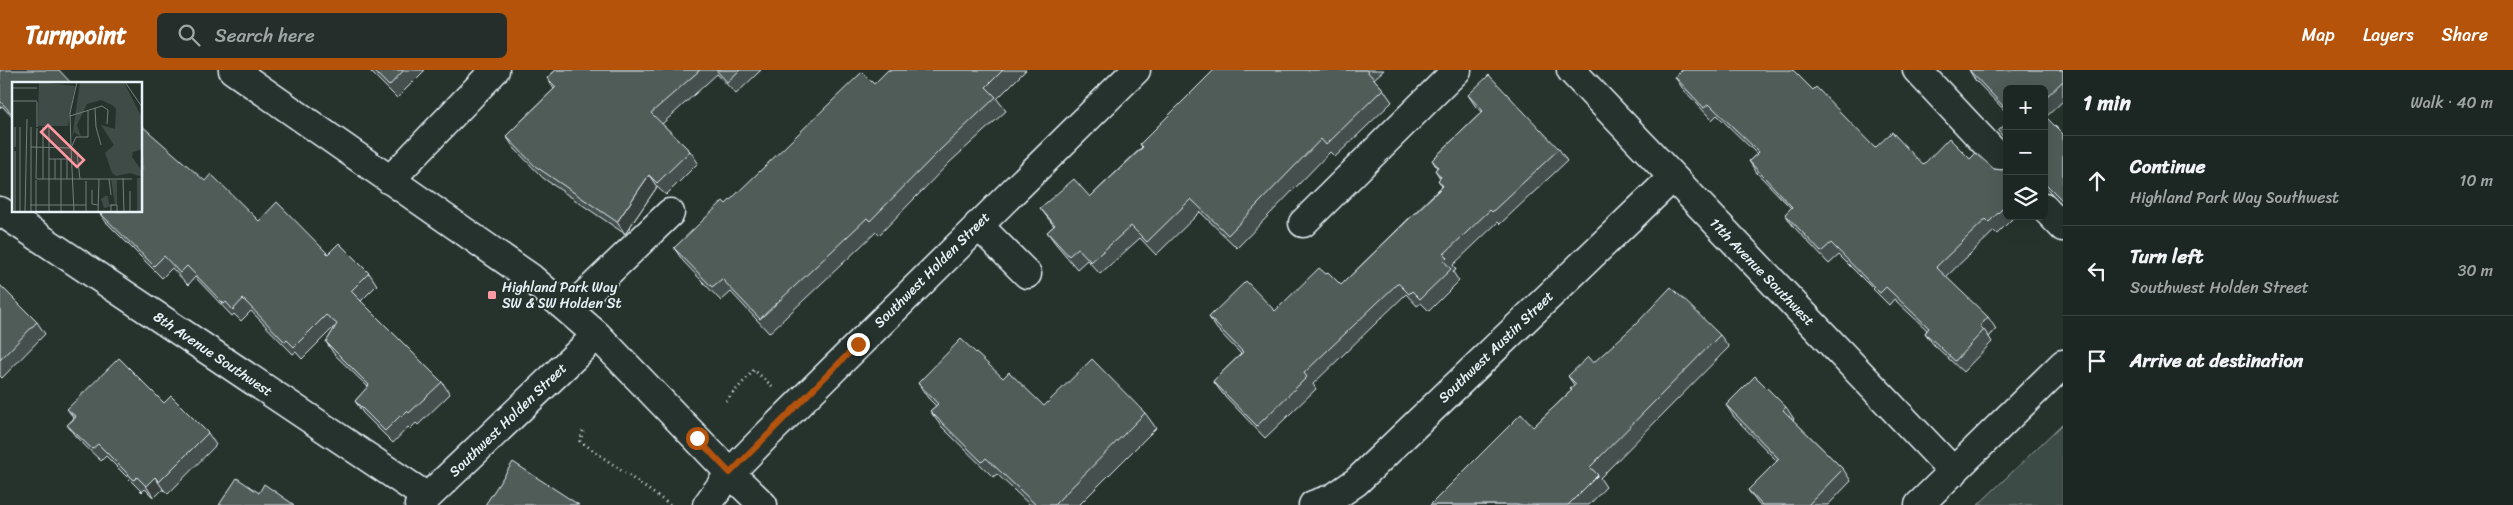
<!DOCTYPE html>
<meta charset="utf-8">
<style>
:root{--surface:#1c2622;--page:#252e2a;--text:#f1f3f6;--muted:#a0a5a5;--line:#3a4340;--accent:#b45309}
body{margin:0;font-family:Sriracha,sans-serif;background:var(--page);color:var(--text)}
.controls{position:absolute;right:15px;top:15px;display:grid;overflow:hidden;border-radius:8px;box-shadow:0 5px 20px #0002}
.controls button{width:45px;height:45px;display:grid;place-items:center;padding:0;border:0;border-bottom:1px solid var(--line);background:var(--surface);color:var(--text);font:25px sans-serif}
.stop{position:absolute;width:15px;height:15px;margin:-11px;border:4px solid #b45309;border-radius:50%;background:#fff}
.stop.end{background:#b45309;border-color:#fff;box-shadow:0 1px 5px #0008}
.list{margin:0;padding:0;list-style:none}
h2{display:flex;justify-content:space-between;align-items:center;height:65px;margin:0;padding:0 20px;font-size:21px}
h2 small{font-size:16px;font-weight:400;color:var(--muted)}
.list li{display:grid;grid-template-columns:32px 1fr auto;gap:15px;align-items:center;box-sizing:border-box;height:90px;padding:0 20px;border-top:1px solid var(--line)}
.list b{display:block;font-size:19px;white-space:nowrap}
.list p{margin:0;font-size:16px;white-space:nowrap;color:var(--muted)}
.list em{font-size:16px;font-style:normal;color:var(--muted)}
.icon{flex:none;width:28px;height:28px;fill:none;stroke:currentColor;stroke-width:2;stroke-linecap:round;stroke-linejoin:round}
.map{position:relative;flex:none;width:2063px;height:435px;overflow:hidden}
header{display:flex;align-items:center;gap:30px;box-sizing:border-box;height:70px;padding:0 25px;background:var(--accent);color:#fff}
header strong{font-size:24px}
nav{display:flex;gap:28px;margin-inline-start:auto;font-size:18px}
.search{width:350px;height:45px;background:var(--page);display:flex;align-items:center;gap:12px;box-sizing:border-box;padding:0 18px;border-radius:8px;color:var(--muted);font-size:19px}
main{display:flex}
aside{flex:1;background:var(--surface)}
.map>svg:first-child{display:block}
</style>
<header>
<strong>Turnpoint</strong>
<div class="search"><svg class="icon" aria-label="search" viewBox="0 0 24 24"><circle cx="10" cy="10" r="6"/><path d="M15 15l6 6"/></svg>Search here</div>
<nav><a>Map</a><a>Layers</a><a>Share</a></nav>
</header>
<main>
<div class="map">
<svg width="2063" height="435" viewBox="0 0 2063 435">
<rect width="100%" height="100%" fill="#26332d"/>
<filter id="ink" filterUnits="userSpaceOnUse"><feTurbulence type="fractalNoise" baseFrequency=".02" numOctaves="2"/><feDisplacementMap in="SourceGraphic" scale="10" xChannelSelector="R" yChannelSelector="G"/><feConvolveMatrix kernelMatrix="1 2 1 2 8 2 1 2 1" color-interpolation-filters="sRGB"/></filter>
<g filter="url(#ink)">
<!-- green -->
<path fill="#3e4b47" stroke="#939ea0" d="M2063,353V435H1978Z"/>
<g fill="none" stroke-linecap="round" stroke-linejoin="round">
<!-- minor casing -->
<g stroke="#e8f1f8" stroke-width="31">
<path id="minor" d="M233,0L531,208L597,265L730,403
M1571,0L1954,402
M1917,0L2007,96
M390,110L495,0
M2044,137L2063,157
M0,141L427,427
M1303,153L1457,0
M978,155L1027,204
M570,239L670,143
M419,435L597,265
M707,435L730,403L765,367L1136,0
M1313,435L1333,428L1356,412L1672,108
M1919,435L2063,294"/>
</g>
<!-- major casing -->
<g stroke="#e8f1f8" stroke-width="31">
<path id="major" d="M730,403L763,435"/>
</g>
<!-- path -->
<path stroke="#e8f1f8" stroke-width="3" stroke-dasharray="1 4" stroke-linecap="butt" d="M726,331L754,300L772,316
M583,361L580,371L670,435"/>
<!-- minor -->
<use href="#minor" stroke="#26332d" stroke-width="28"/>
<!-- major -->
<use href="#major" stroke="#26332d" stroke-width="28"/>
</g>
<!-- wall -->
<path fill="#454f4d" stroke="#e8f1f8" d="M0,0L14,14V49L2,36L0,38Z
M369,0H425L397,28Z
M556,0H761L736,24L717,4L662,54L690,81L698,93L666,125L657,117L625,164L543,108L514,78L506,66L554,19L547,8Z
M888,0H1026L997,29L1006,41L949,93L879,165L876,162L769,263L731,222L721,231L683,191L674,178L874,14Z
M1214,0H1384L1374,9L1383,19L1392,32L1335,87L1330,82L1237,178L1200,142L1156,185L1140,168L1100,204L1087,190L1077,199L1056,174L1047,162L1054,156L1040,138L1090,127L1142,77L1140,74Z
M1969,0H2063V31L2046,47L2063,64V135L2045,117L2044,118V19H2007V43L1975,10Z
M1675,7L1923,95L1970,89L1994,99L2002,100L2007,97V146H2015L1997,164L1994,161L1946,207L1996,259L1989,267L1992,272L1963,302L1933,274L1925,263L1927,260L1894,229L1889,235L1839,185L1829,194L1793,156L1785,144L1791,138L1757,103L1749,91L1757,84L1717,45L1712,50L1683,19Z
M1468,25L1559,79L1567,91L1500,154L1498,152L1453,195L1456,200L1453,202L1459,211L1429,241L1421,233L1417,236L1406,224L1313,314L1316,319L1265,368L1222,323L1213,311L1241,284L1217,259L1209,247L1275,241L1326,204L1341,215L1442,116L1438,110L1440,108L1435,100L1437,98L1432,90L1482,42L1476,37Z
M205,111L259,151L369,203L377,215L361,231L442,312L450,324L418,355L416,353L410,359L408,357L393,373L363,343L355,331L368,317L334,284L326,272L335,258L334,257L302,289L296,282L293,284L251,241L241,251L234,244L232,246L195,207L188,215L172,198L162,208L106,152L98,141Z
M0,215L37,252L45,264L2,308L0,306Z
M1720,265L1729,277L1600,408L1606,417L1589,435H1430L1533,357L1572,320L1574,315L1568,306L1593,293Z
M1003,308L1044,336L1145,343L1156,358L1079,435H1030L997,404L993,407L941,356L930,341L936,336L928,328L918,313Z
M164,333L208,363L216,375L168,424L163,419L154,428L145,419L142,422L106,386L101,391L76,367L67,355L74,348L67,339Z
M1726,335L1786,337L1794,349L1793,350L1843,399L1851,411L1828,435H1759L1748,420L1777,391L1734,347Z"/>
<!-- shaded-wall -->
<path fill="#38403e" stroke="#e8f1f8" d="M649,105L657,117L625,164L617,152Z
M1988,247L1996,259L1989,267L1984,260L1980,256Z
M155,407L163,419L154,428L146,416Z"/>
<!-- building -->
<path fill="#505c59" stroke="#e8f1f8" d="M0,0H59L72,14H14V46L0,31Z
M373,0H404L389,16Z
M556,0H700L651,43L690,81L657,113L649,105L617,152L535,96L506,66L556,17L547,8Z
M716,0H740L727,12Z
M888,0H1003L986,17L996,27L940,80L870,151L867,148L760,249L722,209L712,217L674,178L723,131L726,134L862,2L874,14Z
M1214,0H1366L1383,19L1326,75L1321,69L1228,165L1191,129L1147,172L1131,156L1091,192L1078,178L1069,186L1047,162L1055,155L1040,138L1074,109L1090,127L1143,77L1140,74Z
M1682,0H1793L1813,20L1816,17L1875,78L1892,62L1923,95L1949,68L1970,89L1976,83L1994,99L2002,100L2007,97V134L1989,152L1986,149L1936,197L1988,247L1980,256L1984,260L1955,291L1925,263L1929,258L1886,217L1880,223L1831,173L1821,182L1785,144L1792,137L1749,91L1759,82L1709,34L1704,38L1675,7Z
M1969,0H2063V11L2044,29V19H2007V40Z
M1489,5L1559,79L1492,142L1490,140L1444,184L1447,188L1444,191L1451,199L1420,229L1412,221L1409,224L1398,213L1304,303L1307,307L1257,356L1213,311L1243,282L1209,247L1246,211L1275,241L1319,198L1326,204L1328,202L1341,215L1443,116L1438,110L1441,107L1435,100L1438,97L1432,90L1483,41L1468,25Z
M2044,45L2063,64V131L2044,112Z
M2007,53V71L1998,61Z
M141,55L205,111L211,104L259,151L277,132L328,184L339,173L369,203L351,221L442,312L409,343L407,341L401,347L400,346L385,361L355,331L369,315L326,272L337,254L326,245L294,277L287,270L285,272L243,229L233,240L226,232L224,234L187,196L180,203L164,186L154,196L98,141H141Z
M0,215L37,252L0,290Z
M1671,217L1720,265L1590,397L1598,405L1568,435H1430L1521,344L1533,357L1572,320L1570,318L1576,314L1568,306L1588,287L1593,293L1636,254Z
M961,269L1003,308L1009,302L1044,336L1092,289L1145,343L1054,435H1036L986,388L982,392L930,341L938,334L918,313Z
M119,288L164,333L171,326L208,363L159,412L155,407L146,416L137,407L134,410L98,374L92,379L67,355L76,347L67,339Z
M1755,306L1786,337L1783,340L1843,399L1808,435H1762L1748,420L1779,389L1726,335Z
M513,392L579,435H485Z
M237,408L259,423L264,414L293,434L294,435H219Z"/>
</g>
<g fill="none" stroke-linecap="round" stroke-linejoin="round" filter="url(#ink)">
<!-- route -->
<path stroke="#b45309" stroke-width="6" d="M697,368L730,403L858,274"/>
</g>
<!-- markers -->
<rect fill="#ff9aa2" stroke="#26332d" stroke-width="2" x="487" y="220" width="10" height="10" rx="2.5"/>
<g text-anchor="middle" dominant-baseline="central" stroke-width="4" stroke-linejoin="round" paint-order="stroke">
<!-- street labels -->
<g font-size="14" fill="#e8f1f8" stroke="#26332d">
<text transform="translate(932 200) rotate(-45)">Southwest Holden Street</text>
<text transform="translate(1762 202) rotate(46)">11th Avenue Southwest</text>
<text transform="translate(1496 277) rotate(-44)">Southwest Austin Street</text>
<text transform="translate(213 284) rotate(34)">8th Avenue Southwest</text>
<text transform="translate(508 350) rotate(-44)">Southwest Holden Street</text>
</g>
<!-- poi labels -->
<g font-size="14" fill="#e8f1f8" stroke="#26332d" text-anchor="start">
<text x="502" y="217">Highland Park Way<tspan x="502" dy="16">SW &amp; SW Holden St</tspan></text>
</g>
</g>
<!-- overview -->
<g transform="translate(12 12)">
<rect width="130" height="130" fill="#26332d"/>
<path d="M27,0L63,4L56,44H26ZM68,0H112L130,36V67L121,70L120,75L130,89V95L118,91L104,94L100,91L93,71L102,63L89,43L103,47L104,27L100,23L89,18L75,22L65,43L69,55L62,50L60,56ZM125,96H130V130H125ZM99,98H105V123L92,126L89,117L93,114H96L97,122H103Z" fill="#3e4b47"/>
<path fill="none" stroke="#747f7e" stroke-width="1" d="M113,0L130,25M0,6H25M0,19H25M83,26L84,45L89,63M58,34L90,24L96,28L95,42M3,45V65M25,45V20M19,65L59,66M59,66L58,31L65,0M65,71L68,97M37,77H60M111,96L112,130M24,97L25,46M25,97H120M31,97V45M43,97V77M55,97V77M97,97L99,113M24,98V130M74,99V130M80,108V122L86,123M118,109V130M18,123H74M3,130V69M8,130V45M13,130L15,37M19,130V45M37,130V45M49,130V77M62,130L59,66L64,55H76V28M86,130L87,97M99,130V123H105V130"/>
<path fill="#ff9aa2" fill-opacity="0.15" stroke="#ff9aa2" stroke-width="2.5" d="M36,43L72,78L65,85L29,50Z"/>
<rect width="130" height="130" fill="none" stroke="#e8f1f8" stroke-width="2.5"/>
</g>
</svg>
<div class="controls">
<button>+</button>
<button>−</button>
<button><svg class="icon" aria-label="layers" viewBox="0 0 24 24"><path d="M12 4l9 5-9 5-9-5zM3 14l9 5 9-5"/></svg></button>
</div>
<div class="stop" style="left:697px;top:368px"></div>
<div class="stop end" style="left:858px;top:274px"></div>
</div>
<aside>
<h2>1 min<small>Walk · 40 m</small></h2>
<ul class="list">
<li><svg class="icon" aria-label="ahead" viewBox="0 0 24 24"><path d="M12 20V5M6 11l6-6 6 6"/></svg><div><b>Continue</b><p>Highland Park Way Southwest</p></div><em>10 m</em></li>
<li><svg class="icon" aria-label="left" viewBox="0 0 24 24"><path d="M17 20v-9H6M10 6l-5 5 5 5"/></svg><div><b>Turn left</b><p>Southwest Holden Street</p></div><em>30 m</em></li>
<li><svg class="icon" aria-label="arrive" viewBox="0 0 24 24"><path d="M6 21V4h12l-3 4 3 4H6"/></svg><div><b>Arrive at destination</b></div></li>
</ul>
</aside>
</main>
